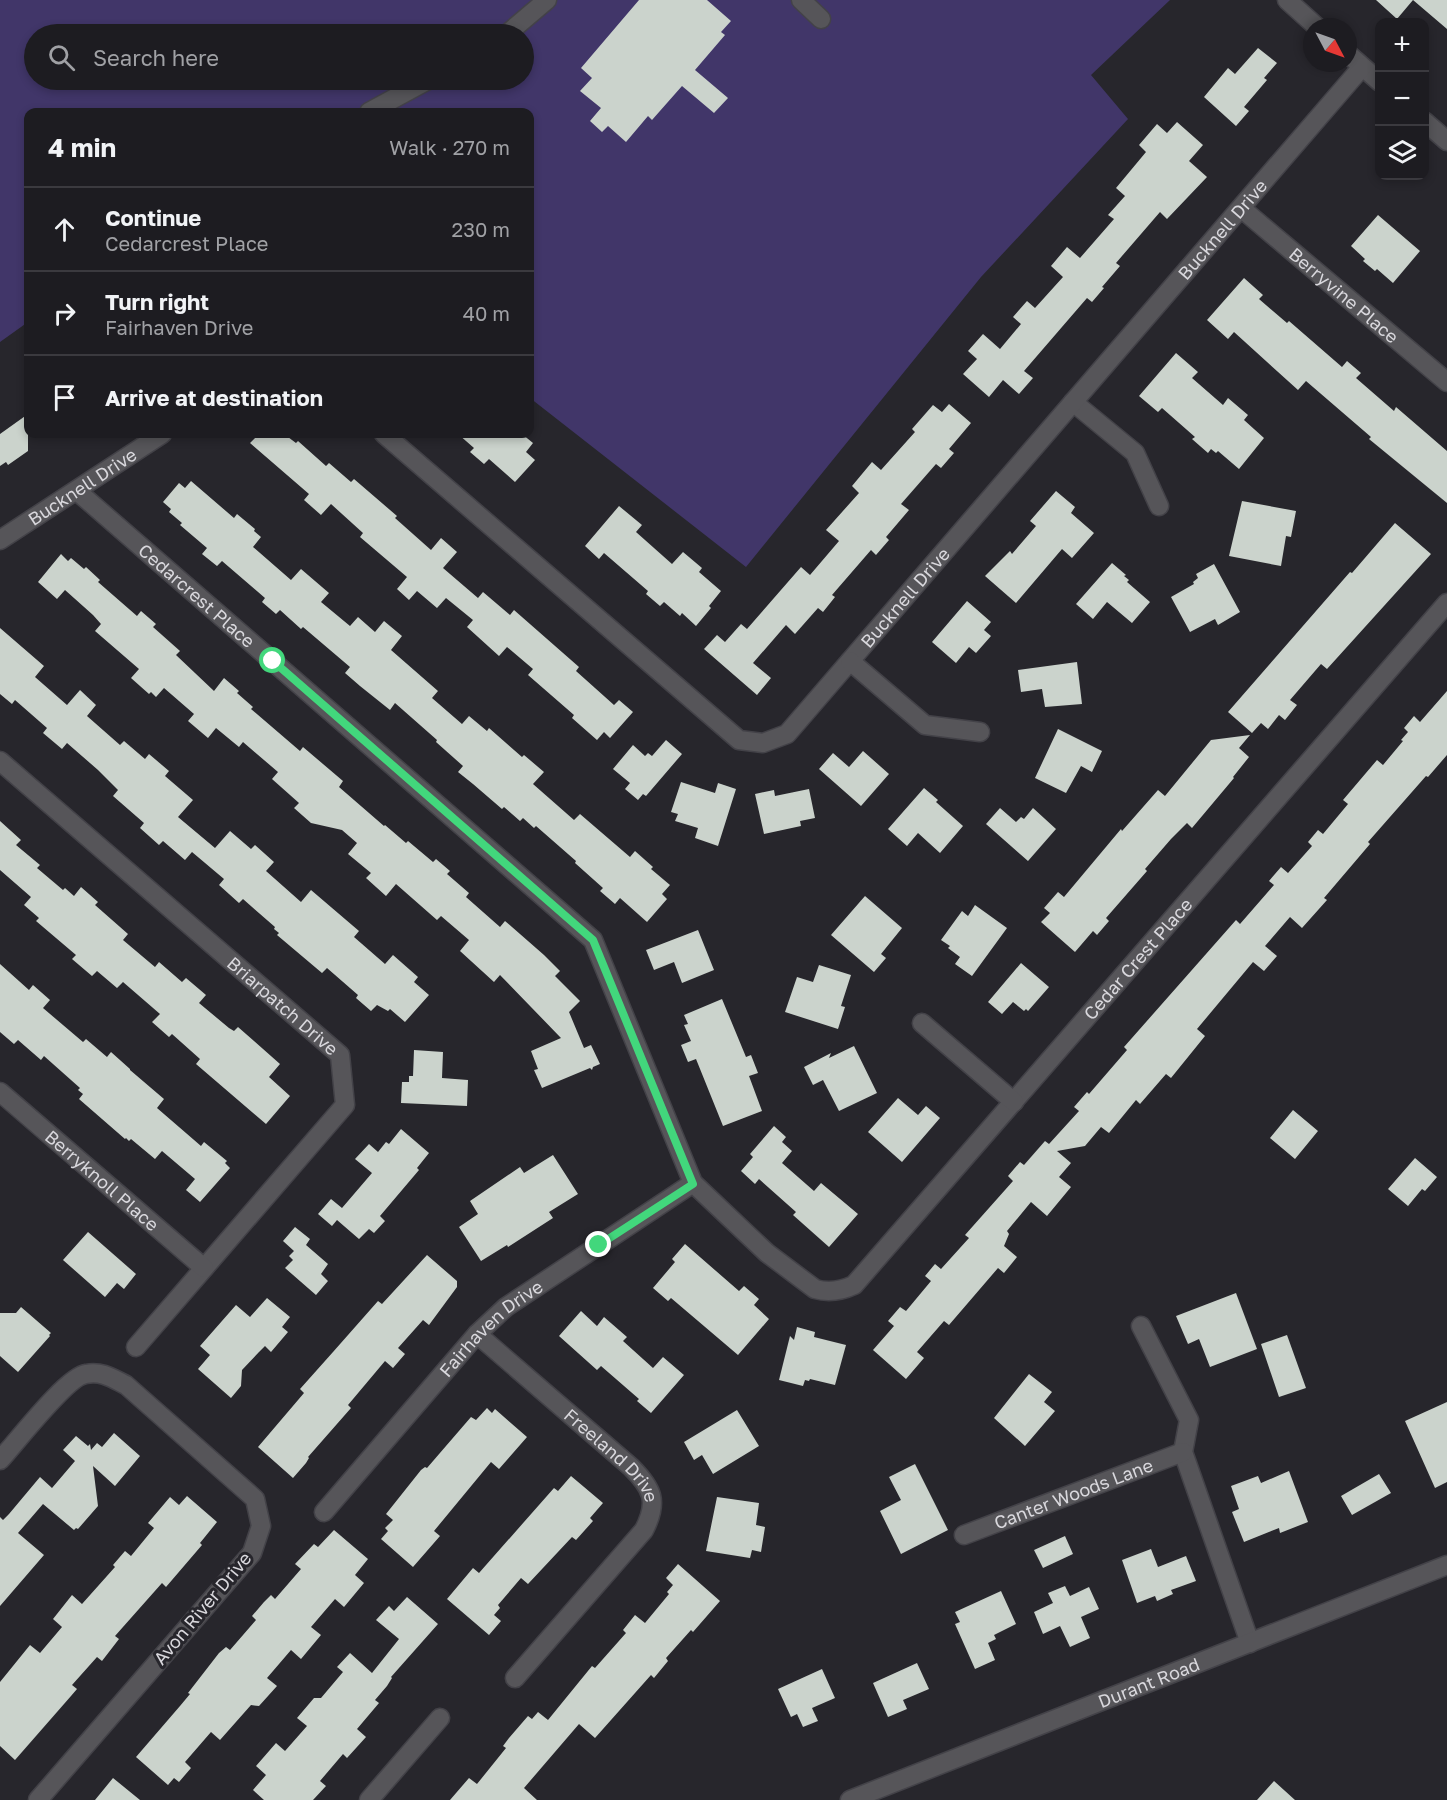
<!DOCTYPE html>
<meta charset="utf-8">
<style>
:root{--surface:#1d1c21;--page:#25252a;--text:#f1f3f6;--muted:#a0a1a5;--line:#3b3a3f}
body{margin:0;font-family:"Golos Text",sans-serif;background:var(--page);color:var(--text)}
.controls{position:absolute;right:18px;top:18px;display:grid;overflow:hidden;border-radius:12px;box-shadow:0 3px 9px #0003}
.controls button{width:54px;height:54px;display:grid;place-items:center;padding:0;border:0;border-bottom:2px solid var(--line);background:var(--surface);color:var(--text);font:30px sans-serif}
.compass{position:absolute;left:1303px;top:18px;width:54px;height:54px;border-radius:50%;background:var(--surface);box-shadow:0 3px 9px #0003;rotate:131deg}
.stop{position:absolute;width:18px;height:18px;margin:-14px;border:4px solid #42d77c;border-radius:50%;background:#fff}
.stop.end{background:#42d77c;border-color:#fff;box-shadow:0 2px 6px #0008}
.list{margin:0;padding:0;list-style:none}
h2{display:flex;justify-content:space-between;align-items:center;height:78px;margin:0;padding:0 24px;font-size:26px}
h2 small{font-size:20px;font-weight:400;color:var(--muted)}
.list li{display:grid;grid-template-columns:39px 1fr auto;gap:18px;align-items:center;box-sizing:border-box;height:84px;padding:0 24px;border-top:2px solid var(--line)}
.list b{display:block;font-size:22px;white-space:nowrap}
.list p{margin:0;font-size:20px;white-space:nowrap;color:var(--muted)}
.list em{font-size:20px;font-style:normal;color:var(--muted)}
.icon{flex:none;width:33px;height:33px;fill:none;stroke:currentColor;stroke-width:2;stroke-linecap:round;stroke-linejoin:round}
.map{position:relative;flex:none;width:1447px;height:1800px;overflow:hidden}
.search{position:absolute;background:var(--surface);box-shadow:0 3px 9px #0003;left:24px;top:24px;width:510px;height:66px;display:flex;align-items:center;gap:15px;box-sizing:border-box;padding:0 21px;border-radius:33px;color:var(--muted);font-size:22px}
.panel{position:absolute;background:var(--surface);box-shadow:0 3px 9px #0003;left:24px;top:108px;width:510px;height:330px;border-radius:12px}
.map>svg:first-child{display:block}
</style>
<div class="map">
<svg width="1447" height="1800" viewBox="0 0 1447 1800">
<rect width="100%" height="100%" fill="#27262c"/>
<!-- green -->
<path fill="#413669" fill-rule="evenodd" d="M0,0H1170L1091,75L1128,119L981,277L746,567L530,398V112H28V322L0,342ZM34,34H524V80H34Z"/>
<!-- building -->
<path fill="#cbd3cc" d="M639,0H707L731,21L721,32L725,35L695,70L728,98L714,113L682,86L652,120L648,116L626,142L608,126L602,132L590,121L601,108L580,91L592,78L581,68Z
M1376,0H1447V29L1413,0L1397,19Z
M1258,48L1277,63L1264,78L1267,80L1244,107L1249,111L1236,126L1204,97L1228,68L1235,74Z
M1177,122L1203,145L1189,161L1207,177L1167,219L1160,212L1122,256L1116,263L1120,266L1102,287L1104,288L1092,302L1087,298L1024,371L1033,378L1019,394L1003,380L989,397L963,374L977,359L968,351L983,334L1000,349L1021,324L1013,317L1027,301L1035,308L1063,277L1051,266L1067,247L1080,258L1114,219L1108,215L1125,196L1116,188L1146,152L1139,145L1157,124L1167,133Z
M1378,215L1420,251L1393,283L1377,269L1375,271L1363,261L1365,259L1351,246Z
M1244,278L1263,295L1259,299L1287,323L1289,321L1342,367L1347,361L1361,373L1356,378L1394,411L1396,407L1447,451V503L1369,439L1371,437L1306,381L1298,390L1234,332L1228,339L1207,320Z
M1176,353L1198,372L1192,378L1223,405L1228,398L1248,415L1244,420L1264,438L1239,469L1218,451L1216,453L1211,449L1208,453L1192,439L1195,437L1162,408L1158,412L1139,396Z
M949,404L971,423L949,449L954,453L941,468L936,464L901,504L909,510L886,537L889,540L876,555L871,550L832,595L835,597L823,612L818,608L795,634L786,625L753,663L771,678L757,695L704,649L717,635L725,642L741,624L747,629L801,567L810,575L839,541L826,530L859,493L852,486L872,462L881,470L915,432L912,429L933,405L942,412Z
M28,414V451L8,465L6,462L0,466V434Z
M259,434H284L296,443L298,441L326,466L329,463L351,482L354,479L397,516L395,518L431,550L441,538L457,552L443,568L478,598L483,592L510,615L514,610L579,667L576,671L614,705L619,700L633,712L610,738L604,732L597,740L572,718L574,715L528,675L533,669L507,647L499,656L467,627L473,620L446,598L437,608L417,591L409,600L397,589L407,577L360,537L363,533L331,504L321,515L304,500L309,494L250,443Z
M458,434H522L533,443L526,452L535,460L515,482L489,459L484,464L470,452L474,448Z
M191,481L234,518L237,514L255,529L254,531L261,537L253,547L291,580L301,569L329,593L321,602L350,626L358,617L375,632L384,621L402,636L391,650L438,691L432,698L462,724L469,716L487,731L489,728L522,757L524,755L544,772L533,784L574,820L580,814L630,857L635,851L653,867L651,869L670,885L662,894L667,899L647,922L620,898L615,904L600,891L603,888L575,863L576,861L536,826L534,828L523,818L520,821L504,807L502,809L473,784L458,772L463,766L436,742L437,740L395,703L390,710L360,686L345,673L350,667L303,627L301,629L280,610L276,614L262,602L265,598L222,561L217,566L202,554L207,548L180,525L182,523L169,512L171,509L163,502L179,483L185,488Z
M1056,491L1075,507L1071,513L1094,533L1072,558L1062,549L1016,603L985,576L1010,551L1012,554L1036,526L1030,521Z
M1242,501L1296,511L1291,537L1286,536L1281,566L1229,556Z
M619,506L642,525L636,532L672,564L683,552L702,568L699,572L721,591L709,606L711,608L696,626L682,613L680,616L664,602L660,606L646,594L648,591L604,553L599,559L585,546Z
M1395,523L1431,554L1327,669L1321,664L1290,700L1297,705L1285,720L1279,715L1268,729L1261,723L1252,733L1228,712L1350,572L1352,573Z
M61,554L68,561L71,558L84,569L86,567L100,580L98,582L137,616L141,611L156,624L153,627L180,651L176,655L214,691L224,678L239,691L237,693L253,707L251,709L300,751L303,747L343,781L339,787L384,826L385,825L406,843L408,841L433,862L436,859L450,871L447,874L469,893L466,897L500,927L505,921L544,955L560,971L555,976L580,1001L569,1012L584,1048L591,1045L600,1064L593,1067L592,1070L590,1068L542,1088L534,1070L538,1069L531,1051L561,1038L500,975L494,982L460,951L469,940L441,916L437,920L396,884L386,896L366,878L371,873L348,854L357,843L342,830L311,823L294,808L299,803L272,779L278,772L243,742L239,747L216,728L208,738L188,721L194,714L164,688L156,697L151,692L149,694L131,678L139,669L95,631L101,624L93,615L65,590L57,599L38,582Z
M1112,563L1126,575L1124,576L1129,580L1127,582L1150,602L1132,623L1107,602L1093,619L1076,604Z
M1214,564L1240,612L1218,625L1215,619L1190,632L1171,597L1194,584L1193,582L1198,578L1196,574Z
M967,601L991,622L984,630L991,636L976,653L969,647L956,663L932,642Z
M0,628L44,666L35,677L67,705L80,690L96,705L87,716L120,745L124,741L145,759L149,754L169,771L165,776L193,800L178,817L215,848L230,831L251,849L255,845L274,862L266,871L301,902L311,890L359,931L354,937L385,964L393,955L418,977L414,982L429,995L405,1022L390,1009L388,1011L377,1005L371,1011L356,998L358,995L327,968L322,973L277,935L279,933L274,929L275,927L243,899L239,903L219,885L224,879L192,852L185,860L163,841L159,845L140,828L144,823L113,796L118,790L98,770L67,743L62,749L43,733L47,728L15,700L12,704L0,694Z
M1077,662L1082,704L1045,707L1042,689L1021,692L1018,670Z
M1447,691V755L1428,777L1426,776L1368,842L1370,844L1324,898L1327,900L1302,928L1290,917L1265,946L1277,956L1264,971L1253,962L1197,1029L1205,1036L1171,1078L1166,1074L1140,1104L1136,1100L1109,1133L1101,1127L1085,1146L1057,1151L1071,1163L1059,1177L1071,1187L1047,1216L1031,1202L1007,1231L1009,1234L1004,1246L1017,1257L1004,1273L998,1268L949,1325L944,1321L917,1352L924,1358L906,1379L873,1350L894,1326L888,1321L900,1307L906,1311L931,1281L925,1276L935,1264L941,1269L969,1238L965,1235L1013,1181L1008,1176L1020,1162L1024,1165L1045,1141L1049,1144L1079,1111L1074,1107L1087,1092L1089,1094L1127,1050L1124,1047L1236,920L1240,924L1274,885L1269,881L1281,867L1288,873L1312,846L1308,842L1318,830L1323,834L1348,804L1343,800L1377,760L1383,765L1403,741L1401,740L1408,732L1404,728L1414,716L1420,722Z
M1058,729L1102,751L1092,772L1081,766L1066,793L1035,778Z
M1250,735L1239,748L1249,757L1233,777L1234,778L1192,828L1187,823L1171,839L1145,869L1147,871L1106,918L1109,921L1097,935L1093,931L1075,952L1041,922L1050,913L1044,908L1058,892L1064,897L1121,829L1122,831L1158,790L1165,796L1211,740Z
M666,740L682,754L646,796L643,794L638,800L625,789L630,783L613,769L633,745L645,756L648,753L652,756Z
M863,751L889,774L861,806L819,769L833,753L849,767Z
M681,782L715,793L718,783L736,789L718,846L695,838L698,828L675,821L678,814L671,812Z
M924,788L938,800L936,802L963,826L940,853L918,833L907,846L888,829Z
M809,789L815,818L800,821L801,826L764,834L755,794L774,790L775,796Z
M1000,808L1016,822L1021,817L1024,819L1033,808L1056,829L1028,861L986,824Z
M0,821L21,840L16,845L40,865L37,868L63,890L65,888L74,896L81,887L98,902L95,905L128,934L123,940L155,967L159,962L182,982L186,978L206,995L199,1003L229,1028L234,1031L238,1027L280,1064L269,1077L290,1096L266,1124L196,1064L200,1059L172,1034L169,1037L152,1022L160,1014L123,982L117,988L97,971L92,976L72,959L76,955L36,921L39,918L24,905L31,897L0,870Z
M865,896L902,928L881,954L886,958L874,972L831,935Z
M975,905L1007,928L972,976L955,964L960,957L948,948L950,946L941,940L962,911L968,916Z
M698,930L714,970L682,983L674,962L654,970L646,950Z
M1021,963L1049,987L1028,1011L1026,1009L1024,1011L1013,1002L1002,1014L988,1002Z
M0,964L29,990L33,985L50,1000L43,1008L83,1042L86,1039L107,1057L111,1052L130,1069V1070L164,1099L157,1108L201,1146L204,1142L227,1161L225,1163L230,1168L200,1202L186,1190L195,1179L162,1151L155,1159L131,1139L129,1141L126,1138L125,1139L79,1099L83,1094L78,1090L80,1088L44,1056L41,1060L18,1040L14,1044L0,1032Z
M819,965L851,975L841,1006L845,1007L838,1029L785,1012L797,977L813,982Z
M722,999L746,1057L751,1055L758,1073L749,1076L762,1111L723,1126L696,1059L688,1062L681,1045L691,1041L684,1025L688,1024L684,1015Z
M854,1046L877,1093L839,1111L823,1080L813,1085L804,1067L831,1053L829,1058Z
M414,1050L443,1052L442,1078L468,1080L467,1106L401,1103L402,1082H409V1076H413Z
M898,1098L918,1115L926,1106L940,1118L902,1162L868,1132Z
M1293,1110L1318,1131L1295,1159L1270,1138Z
M774,1126L786,1137L782,1142L792,1151L782,1163L814,1191L821,1183L858,1214L829,1247L793,1215L796,1212L759,1179L755,1184L741,1171L753,1157L750,1154Z
M401,1129L429,1153L417,1168L419,1170L380,1216L385,1221L374,1233L369,1229L359,1239L337,1220L332,1226L318,1214L331,1199L342,1208L372,1173L355,1159L369,1144L378,1152L386,1142L389,1144Z
M553,1155L578,1194L549,1212L553,1218L508,1247L507,1245L481,1261L459,1227L478,1214L470,1201L520,1167L524,1173Z
M1415,1158L1437,1177L1425,1191L1422,1189L1408,1206L1388,1189Z
M295,1227L310,1239L306,1245L328,1264L321,1274L328,1281L316,1295L285,1268L293,1260L289,1256L294,1251L283,1241Z
M88,1232L136,1274L124,1289L117,1283L105,1297L63,1260Z
M685,1244L739,1291L744,1286L759,1299L754,1305L769,1319L738,1355L671,1298L668,1301L653,1288L675,1262L672,1259Z
M427,1255L457,1281V1287L429,1325L423,1320L398,1348L405,1354L393,1368L385,1361L348,1405L351,1408L308,1457L309,1458L306,1463L293,1478L258,1447L304,1393L300,1389L333,1352L378,1301L382,1304Z
M1236,1293L1257,1349L1210,1367L1199,1339L1188,1344L1176,1316Z
M267,1298L290,1317L282,1327L288,1332L271,1352L265,1346L259,1352L242,1370L241,1386L231,1398L198,1369L210,1355L200,1346L236,1305L250,1317Z
M21,1307L51,1333L49,1335L50,1336L18,1372L0,1356V1313H16Z
M581,1311L597,1326L604,1317L627,1337L623,1341L653,1368L663,1357L684,1375L651,1413L637,1401L639,1399L601,1366L597,1370L559,1336Z
M797,1327L815,1332L814,1337L846,1345L835,1385L810,1379L809,1381L805,1380L803,1386L779,1380L790,1336L794,1340Z
M1287,1335L1306,1388L1279,1397L1261,1344Z
M1029,1374L1052,1392L1044,1402L1055,1411L1025,1446L994,1418Z
M1447,1402V1482L1435,1488L1405,1421Z
M487,1408L492,1413L495,1409L527,1437L499,1469L491,1462L434,1531L440,1536L413,1567L381,1539L388,1531L385,1528L393,1520L386,1514L421,1470L425,1467L427,1468L471,1417L476,1420Z
M737,1410L759,1446L713,1474L702,1455L694,1460L684,1442Z
M114,1433L140,1456L115,1486L93,1466L98,1506L78,1529L76,1528L74,1530L43,1504L18,1533L44,1555L0,1606V1517L3,1520L9,1514L40,1477L52,1488L75,1461L63,1450L76,1436L88,1446L90,1444L91,1450L97,1443L102,1447Z
M915,1464L948,1530L901,1554L880,1511L901,1500L889,1477Z
M1289,1471L1308,1522L1280,1533L1279,1528L1244,1542L1232,1512L1239,1509L1231,1486L1258,1476L1261,1483Z
M1379,1474L1391,1493L1352,1515L1341,1496Z
M571,1476L603,1503L590,1518L593,1521L576,1540L572,1537L528,1584L521,1578L498,1605L500,1608L494,1615L501,1621L489,1635L447,1599L473,1568L479,1573L554,1488L558,1491Z
M187,1496L217,1522L200,1543L202,1545L166,1587L162,1583L115,1636L119,1639L102,1661L97,1657L72,1685L77,1689L71,1696L15,1760L0,1746V1682L30,1645L40,1653L62,1627L53,1619L72,1595L82,1604L115,1567L113,1565L125,1551L131,1556L154,1528L148,1523L170,1497L179,1505Z
M717,1497L759,1503L756,1525L765,1527L761,1552L752,1550L750,1558L706,1551Z
M334,1530L368,1559L355,1575L364,1583L344,1607L335,1599L311,1627L321,1635L301,1659L291,1650L267,1678L277,1686L259,1706L251,1705L220,1740L211,1732L185,1762L191,1768L179,1782L174,1778L168,1785L136,1757L180,1706L190,1694L188,1693L219,1653L226,1647L230,1650L256,1620L252,1616L264,1602L271,1595L275,1599L301,1569L295,1564L314,1544L318,1547Z
M1065,1536L1073,1554L1043,1568L1034,1550Z
M1151,1549L1158,1567L1186,1556L1196,1581L1171,1590L1173,1594L1157,1601L1155,1596L1137,1603L1122,1560Z
M678,1564L720,1601L693,1632L691,1630L666,1658L668,1661L654,1678L651,1675L595,1738L579,1724L524,1788L537,1800H450L469,1778L477,1784L506,1748L503,1746L509,1738L528,1716L532,1719L538,1712L548,1720L592,1666L595,1668L626,1633L623,1630L635,1615L645,1623L669,1594L667,1592L673,1585L666,1578Z
M1065,1586L1070,1596L1089,1587L1099,1609L1081,1617L1090,1638L1070,1647L1060,1626L1043,1634L1034,1612L1053,1603L1048,1593Z
M1001,1591L1016,1624L994,1635L996,1639L988,1643L995,1660L975,1669L955,1624L960,1622L955,1612Z
M407,1597L438,1624L391,1677L392,1678L387,1686L375,1700L379,1703L357,1729L366,1737L347,1758L343,1754L320,1781L326,1786L313,1800H264L253,1790L266,1775L256,1766L276,1743L285,1751L307,1726L297,1718L314,1698H321L343,1672L337,1667L350,1653L372,1673L399,1639L376,1620L389,1606L394,1611Z
M917,1663L929,1689L903,1700L907,1709L888,1717L873,1683Z
M822,1669L835,1698L812,1708L818,1721L803,1727L797,1714L791,1717L778,1689Z
M113,1778L140,1800H95Z
M1274,1781L1295,1800H1257Z"/>
<g fill="none" stroke-linecap="round" stroke-linejoin="round">
<!-- minor casing -->
<g stroke="#434248" stroke-width="21">
<g id="minor">
<path d="M801,0L821,19"/>
<path d="M1287,0L1317,27"/>
<path d="M507,34L547,0"/>
<path d="M1348,54L1380,82"/>
<path d="M369,112L428,80"/>
<path d="M1424,121L1447,141"/>
<path id="s1" d="M1241,208L1447,382"/>
<path d="M1073,402L1135,453L1159,506"/>
<path id="s2" d="M384,434L739,740L763,743L787,734L1362,67"/>
<path id="s3" d="M77,491L593,940L693,1183L767,1253L815,1289C829,1293 841,1291 854,1285L1447,603"/>
<path id="s4" d="M0,540L162,434"/>
<path d="M850,661L925,725L980,732"/>
<path id="s5" d="M0,761L340,1055L345,1105L136,1347"/>
<path d="M922,1023L1014,1102"/>
<path id="s6" d="M0,1092L204,1268"/>
<path d="M1141,1326L1189,1420L1183,1452L1250,1643"/>
<path id="s7" d="M477,1334L631,1467C652,1488 659,1501 644,1530L515,1678"/>
<path d="M0,1460C15,1444 67,1376 86,1374C102,1371 112,1378 126,1385L255,1499L261,1526L252,1553L38,1800"/>
<path id="s8" d="M324,1512L477,1334L506,1307L693,1183"/>
<path id="s9" d="M964,1535L1183,1452"/>
<path d="M369,1800L440,1718"/>
<path id="s10" d="M850,1800L1447,1565"/>
</g>
</g>
<!-- minor -->
<use href="#minor" stroke="#565559" stroke-width="18"/>
</g>
<g fill="none" stroke-linecap="round" stroke-linejoin="round">
<!-- route -->
<path stroke="#42d77c" stroke-width="8" d="M273,661L593,940L693,1184L599,1245"/>
</g>
<g text-anchor="middle" dominant-baseline="central" stroke-width="6" stroke-linejoin="round" paint-order="stroke">
<!-- street labels -->
<g font-size="18" fill="#d9d8dd" stroke="#27262c">
<text stroke="none"><textPath href="#s2" startOffset="1185">Bucknell Drive</textPath></text>
<text stroke="none"><textPath href="#s1" startOffset="135">Berryvine Place</textPath></text>
<text stroke="none"><textPath href="#s4" startOffset="98">Bucknell Drive</textPath></text>
<text stroke="none"><textPath href="#s3" startOffset="159">Cedarcrest Place</textPath></text>
<text stroke="none"><textPath href="#s2" startOffset="699">Bucknell Drive</textPath></text>
<text stroke="none"><textPath href="#s3" startOffset="1581">Cedar Crest Place</textPath></text>
<text stroke="none"><textPath href="#s5" startOffset="374">Briarpatch Drive</textPath></text>
<text stroke="none"><textPath href="#s6" startOffset="135">Berryknoll Place</textPath></text>
<text stroke="none"><textPath href="#s8" startOffset="249">Fairhaven Drive</textPath></text>
<text stroke="none"><textPath href="#s7" startOffset="182">Freeland Drive</textPath></text>
<text stroke="none"><textPath href="#s9" startOffset="117">Canter Woods Lane</textPath></text>
<text transform="translate(202 1608) rotate(-50)">Avon River Drive</text>
<text stroke="none"><textPath href="#s10" startOffset="321">Durant Road</textPath></text>
</g>
</g>
</svg>
<div class="controls">
<button>+</button>
<button>−</button>
<button><svg class="icon" aria-label="layers" viewBox="0 0 24 24"><path d="M12 4l9 5-9 5-9-5zM3 14l9 5 9-5"/></svg></button>
</div>
<svg class="compass" viewBox="-18 -18 36 36"><path d="M0-13l5 13h-10z" fill="#e53935"/><path d="M0 13l5-13h-10z" fill="#a0a1a5"/></svg>
<div class="stop" style="left:273px;top:661px"></div>
<div class="stop end" style="left:599px;top:1245px"></div>
<div class="search"><svg class="icon" aria-label="search" viewBox="0 0 24 24"><circle cx="10" cy="10" r="6"/><path d="M15 15l6 6"/></svg>Search here</div>
<section class="panel">
<h2>4 min<small>Walk · 270 m</small></h2>
<ul class="list">
<li><svg class="icon" aria-label="ahead" viewBox="0 0 24 24"><path d="M12 20V5M6 11l6-6 6 6"/></svg><div><b>Continue</b><p>Cedarcrest Place</p></div><em>230 m</em></li>
<li><svg class="icon" aria-label="right" viewBox="0 0 24 24"><path d="M7 20v-9h11M14 6l5 5-5 5"/></svg><div><b>Turn right</b><p>Fairhaven Drive</p></div><em>40 m</em></li>
<li><svg class="icon" aria-label="arrive" viewBox="0 0 24 24"><path d="M6 21V4h12l-3 4 3 4H6"/></svg><div><b>Arrive at destination</b></div></li>
</ul>
</section>
</div>
